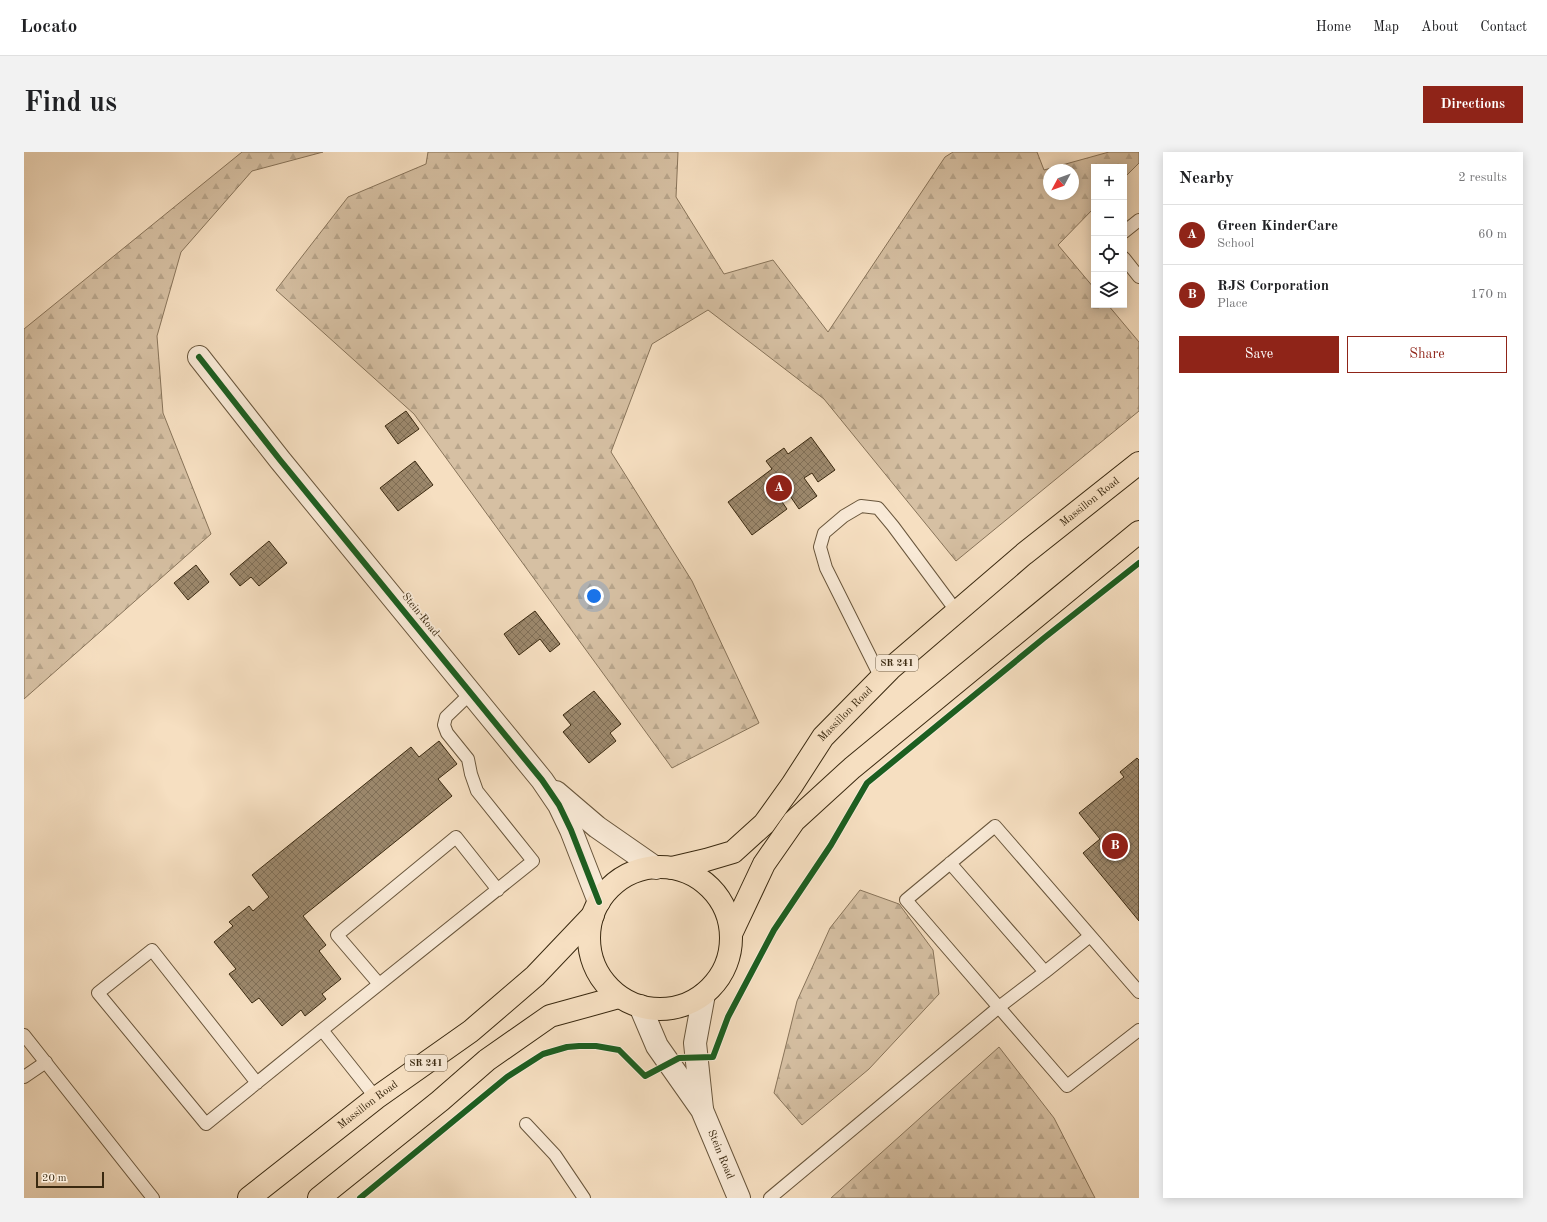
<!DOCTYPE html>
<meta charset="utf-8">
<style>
:root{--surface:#fff;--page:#f2f2f2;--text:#202124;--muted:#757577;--line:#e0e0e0;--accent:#8f2418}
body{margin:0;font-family:"Old Standard TT",serif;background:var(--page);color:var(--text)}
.controls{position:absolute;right:12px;top:12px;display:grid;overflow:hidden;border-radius:0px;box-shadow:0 2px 10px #0003}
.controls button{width:36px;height:36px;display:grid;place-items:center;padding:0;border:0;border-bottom:1px solid var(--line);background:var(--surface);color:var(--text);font:20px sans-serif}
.compass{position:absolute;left:1019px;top:12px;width:36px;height:36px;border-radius:50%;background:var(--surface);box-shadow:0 2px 10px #0003;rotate:229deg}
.scale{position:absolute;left:12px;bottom:10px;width:68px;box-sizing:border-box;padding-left:4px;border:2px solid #3a2910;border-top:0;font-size:11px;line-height:14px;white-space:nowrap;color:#3a2910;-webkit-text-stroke:3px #f9ead7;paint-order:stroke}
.you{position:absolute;left:570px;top:444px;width:14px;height:14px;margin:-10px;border:3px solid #fff;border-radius:50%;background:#1a73e8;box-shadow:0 0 0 6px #1a73e833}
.badge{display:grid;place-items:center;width:26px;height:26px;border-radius:50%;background:var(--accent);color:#fff;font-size:13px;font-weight:700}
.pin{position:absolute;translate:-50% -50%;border:2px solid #fff;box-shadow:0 1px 4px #0006}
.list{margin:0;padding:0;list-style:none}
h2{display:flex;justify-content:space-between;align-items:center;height:52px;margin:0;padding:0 16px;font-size:17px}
h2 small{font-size:13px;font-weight:400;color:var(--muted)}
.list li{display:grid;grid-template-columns:26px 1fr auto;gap:12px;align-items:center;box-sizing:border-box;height:60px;padding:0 16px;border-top:1px solid var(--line)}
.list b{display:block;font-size:15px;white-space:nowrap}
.list p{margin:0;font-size:13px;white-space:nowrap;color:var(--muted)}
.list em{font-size:13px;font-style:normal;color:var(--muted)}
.actions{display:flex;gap:8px;padding:12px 16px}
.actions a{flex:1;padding:9px 0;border:1px solid var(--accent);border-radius:0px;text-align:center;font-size:14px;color:var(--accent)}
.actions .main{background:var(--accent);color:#fff}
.icon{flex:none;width:22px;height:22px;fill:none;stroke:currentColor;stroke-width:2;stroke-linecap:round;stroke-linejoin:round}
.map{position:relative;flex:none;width:1115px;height:1046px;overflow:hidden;border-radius:0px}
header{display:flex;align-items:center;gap:24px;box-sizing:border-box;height:56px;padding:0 20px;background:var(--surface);border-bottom:1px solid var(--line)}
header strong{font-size:19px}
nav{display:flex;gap:22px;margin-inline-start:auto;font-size:14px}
.intro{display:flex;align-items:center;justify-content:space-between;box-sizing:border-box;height:96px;padding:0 24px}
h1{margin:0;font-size:28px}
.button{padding:10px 18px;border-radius:0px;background:var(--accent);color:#fff;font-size:14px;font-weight:700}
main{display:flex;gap:24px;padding:0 24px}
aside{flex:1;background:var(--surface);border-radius:0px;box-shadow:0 2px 10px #0003}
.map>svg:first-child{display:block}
</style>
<header>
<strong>Locato</strong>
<nav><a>Home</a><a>Map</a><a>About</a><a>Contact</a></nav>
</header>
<div class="intro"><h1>Find us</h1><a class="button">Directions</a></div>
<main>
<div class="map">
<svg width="1115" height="1046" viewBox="0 0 1115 1046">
<defs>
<pattern id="forest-firs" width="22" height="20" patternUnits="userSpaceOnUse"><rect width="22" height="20" fill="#d6c0a3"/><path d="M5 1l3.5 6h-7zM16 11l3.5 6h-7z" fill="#b8a58b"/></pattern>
<pattern id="building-cross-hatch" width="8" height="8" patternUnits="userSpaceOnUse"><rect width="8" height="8" fill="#9c886c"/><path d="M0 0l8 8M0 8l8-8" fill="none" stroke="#806f57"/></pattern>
</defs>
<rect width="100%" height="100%" fill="#f6dfc1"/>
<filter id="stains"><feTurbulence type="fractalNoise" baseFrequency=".005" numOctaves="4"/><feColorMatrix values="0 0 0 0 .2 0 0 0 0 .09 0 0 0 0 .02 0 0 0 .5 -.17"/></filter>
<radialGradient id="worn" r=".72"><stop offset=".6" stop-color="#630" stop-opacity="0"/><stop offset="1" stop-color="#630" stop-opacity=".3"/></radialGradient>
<!-- forest -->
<path fill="url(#forest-firs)" stroke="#88745a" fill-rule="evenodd" d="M218,0H299L228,19L157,100L133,184L139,261L187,382L0,547V177Z
M404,0H654L652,45L700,122L749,108L804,180L921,5L929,0H1013L1020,18L1085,0H1115V11L1100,26V15H1070V56L1034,93L1070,136V153H1084L1115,190V259L932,409L800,247L684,158L628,192L587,300L668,429L735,571L648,616L390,262L252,138L324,45L402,12ZM1025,18H1049V42H1025Z
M836,738L875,752L909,798L915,842L845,917L778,973L750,941L773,849L806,776Z
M975,895L1030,966L1071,1046H807Z"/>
<!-- building -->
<path fill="url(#building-cross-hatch)" stroke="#3a2910" d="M382,259L395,277L374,292L361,274Z
M787,285L811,318L794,330L788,321L780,326L793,344L775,357L764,341L756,347L763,357L728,383L704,350L748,317L742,309L760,296L764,302Z
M391,309L409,333L374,359L356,336Z
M245,389L263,411L235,434L227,425L216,434L206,422Z
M172,413L185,430L164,448L150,431Z
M511,459L536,492L526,500L516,487L495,503L480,482Z
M570,539L597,572L586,581L592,589L565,611L539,580L547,573L539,563Z
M415,589L433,612L414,627L428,644L279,764L302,793L295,799L317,827L298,842L302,847L281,864L277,858L258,874L235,846L228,851L205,822L212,817L190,790L209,774L205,770L225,754L229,759L245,745L228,723L387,595L395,605Z
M1113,606L1115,608V769L1059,701L1076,687L1055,661L1100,625L1096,620Z"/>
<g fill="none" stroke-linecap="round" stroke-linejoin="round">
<!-- lane casing -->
<g stroke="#69563c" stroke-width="14">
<path id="lane" d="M1100,80L1115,68
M1100,106L1115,125
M857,526L802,416L796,395L800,381L820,364L837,354L854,356L869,374L933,460
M1021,820L1066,784
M355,832L313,783L432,685L474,738
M1115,840L971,674L882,748L1043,934L1115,878
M298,878L509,709L453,639L447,622L444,607L423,581L420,573L422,565L447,541
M0,883L129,1046
M0,925L22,910
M233,931L128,798L74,841L182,972L298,878L352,946
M502,972L531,1003L560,1046
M746,1046L975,855L1021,820L926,711"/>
</g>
<!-- street casing -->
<g stroke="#69563c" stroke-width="24">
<g id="street">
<path d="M175,205L256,308L518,628L535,653L547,678L575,750"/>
<path d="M532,640L573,675L632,716"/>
<path id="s1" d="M616,854L633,894L678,958L715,1046"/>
<path d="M678,957L671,891L680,842"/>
</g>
</g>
<!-- primary casing -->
<g stroke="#3a2910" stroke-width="24">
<g id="primary">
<circle cx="636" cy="786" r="71"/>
<path id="s2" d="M648,716L682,708L709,700L740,672L768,633L799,585L866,517L1000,402L1115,311"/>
<path d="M707,782L740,712L770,669L828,616L1115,380"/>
<path id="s3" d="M225,1046L352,946L447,879L511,824L569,763"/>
<path d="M295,1046L416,949L463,908L526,864L595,845"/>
</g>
</g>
<!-- lane -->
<use href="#lane" stroke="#f9ead7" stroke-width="12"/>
<!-- street -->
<use href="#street" stroke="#f9ead7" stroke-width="22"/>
<!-- primary -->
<use href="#primary" stroke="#f6dfc1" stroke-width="22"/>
<!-- cycleway casing -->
<g stroke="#f9ead7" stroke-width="8">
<path id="cycleway" d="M175,205L256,308L518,628L535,653L547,678L575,750
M336,1046L483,925L519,902L543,895L555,894H572L595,898L621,924L655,906L689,905L704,865L750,778L807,693L843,631L1020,486L1115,411"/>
</g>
<!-- cycleway -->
<use href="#cycleway" stroke="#1b5e20" stroke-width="6"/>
</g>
<g text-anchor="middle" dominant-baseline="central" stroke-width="3.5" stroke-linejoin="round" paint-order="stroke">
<!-- shield labels -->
<g fill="#f9ead7" stroke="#73634c" stroke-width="1">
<rect x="852" y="503" width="42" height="16" rx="3"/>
<rect x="381" y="903" width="42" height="16" rx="3"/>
</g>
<g font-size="10" font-weight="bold" fill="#3a2910">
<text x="873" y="511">SR 241</text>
<text x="402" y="911">SR 241</text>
</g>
<!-- street labels -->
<g font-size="11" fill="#3a2910" stroke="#f9ead7">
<text stroke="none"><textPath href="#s2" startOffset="566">Massillon Road</textPath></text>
<text transform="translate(396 463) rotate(51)">Stein Road</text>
<text stroke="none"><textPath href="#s2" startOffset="242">Massillon Road</textPath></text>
<text stroke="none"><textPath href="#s3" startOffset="151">Massillon Road</textPath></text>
<text stroke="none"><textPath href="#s1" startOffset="170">Stein Road</textPath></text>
</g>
</g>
<rect width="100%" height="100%" filter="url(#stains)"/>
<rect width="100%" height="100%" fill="url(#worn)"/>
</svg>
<div class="controls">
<button>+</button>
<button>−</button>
<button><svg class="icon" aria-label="locate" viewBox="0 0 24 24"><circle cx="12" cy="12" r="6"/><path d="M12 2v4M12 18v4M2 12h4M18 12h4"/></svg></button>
<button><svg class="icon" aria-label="layers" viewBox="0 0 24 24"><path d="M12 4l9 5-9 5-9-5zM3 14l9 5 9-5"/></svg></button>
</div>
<svg class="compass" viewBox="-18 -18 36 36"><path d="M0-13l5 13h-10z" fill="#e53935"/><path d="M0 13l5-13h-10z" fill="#757577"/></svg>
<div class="scale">20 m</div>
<div class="you"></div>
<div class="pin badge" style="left:755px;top:336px">A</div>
<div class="pin badge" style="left:1091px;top:694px">B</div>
</div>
<aside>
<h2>Nearby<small>2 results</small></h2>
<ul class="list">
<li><span class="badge">A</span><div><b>Green KinderCare</b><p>School</p></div><em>60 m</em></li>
<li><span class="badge">B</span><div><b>RJS Corporation</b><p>Place</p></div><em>170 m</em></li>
</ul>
<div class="actions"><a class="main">Save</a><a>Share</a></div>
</aside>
</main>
